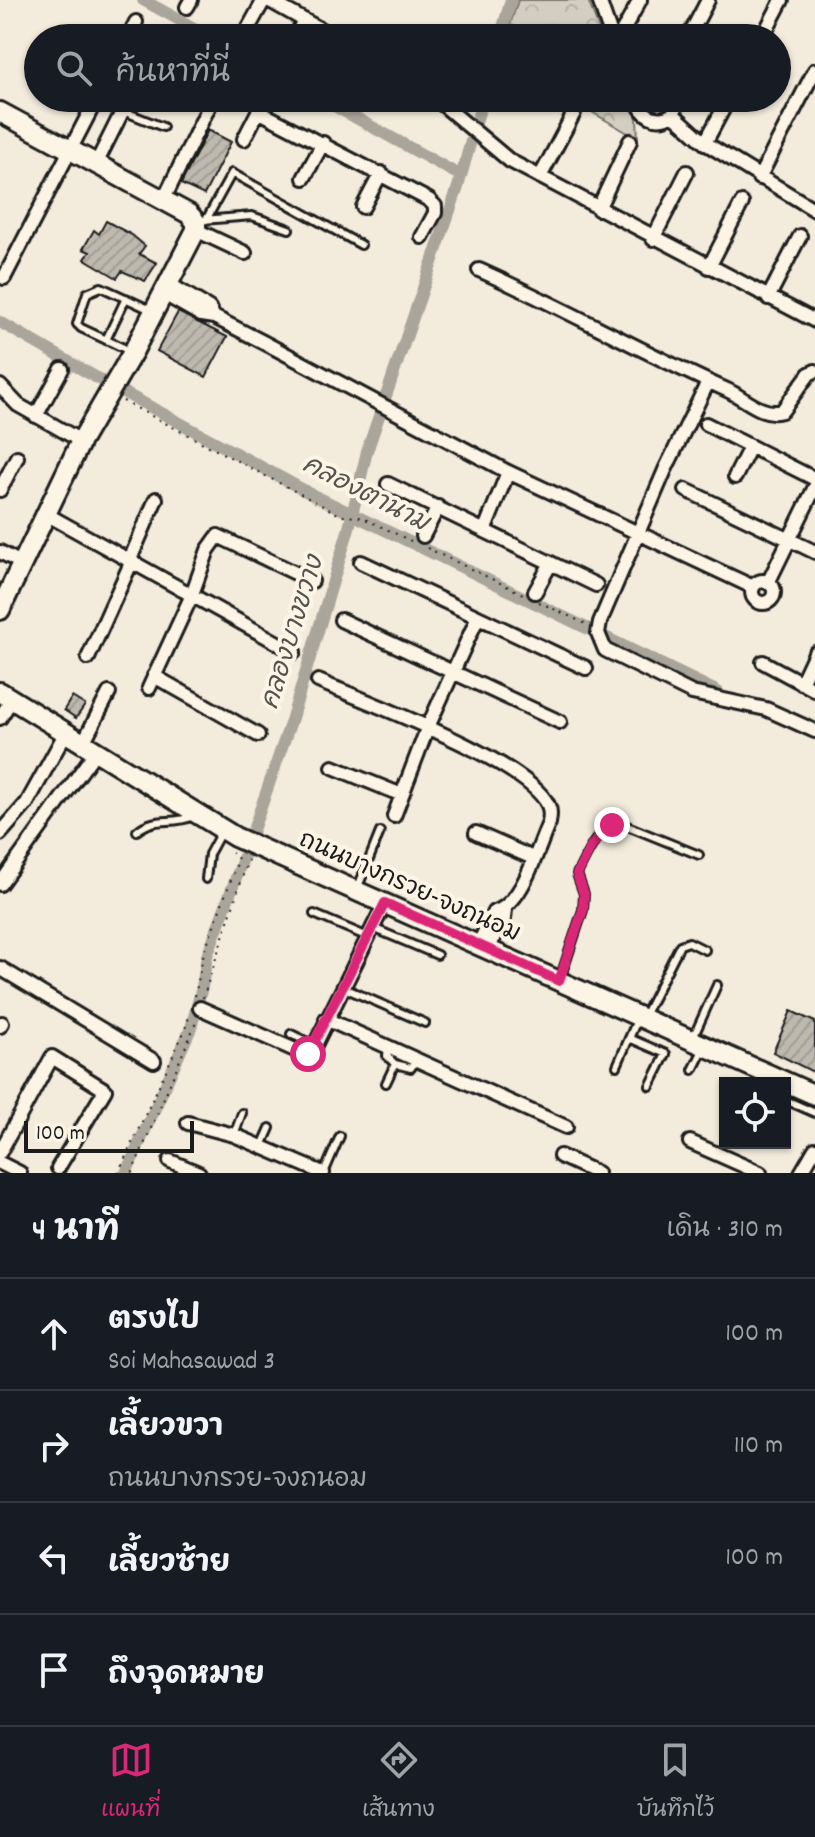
<!DOCTYPE html>
<html lang="th">
<meta charset="utf-8">
<style>
:root{--surface:#171b24;--page:#20242c;--text:#f1f3f6;--muted:#9ea1a6;--line:#363941;--accent:#db2777}
body{margin:0;font-family:Dekko,"Playpen Sans Thai",sans-serif;background:var(--page);color:var(--text)}
.controls{position:absolute;right:24px;bottom:24px;display:grid;overflow:hidden;border-radius:0px;box-shadow:0 2px 6px #0004}
.controls button{width:72px;height:72px;display:grid;place-items:center;padding:0;border:0;border-bottom:2px solid var(--line);background:var(--surface);color:var(--text);font:40px sans-serif}
.scale{position:absolute;left:24px;bottom:20px;width:170px;box-sizing:border-box;padding-left:8px;border:4px solid #1c1c1c;border-top:0;font-size:22px;line-height:28px;white-space:nowrap;color:#1c1c1c;-webkit-text-stroke:6px #fcf5e5;paint-order:stroke}
.stop{position:absolute;width:24px;height:24px;margin:-18px;border:6px solid #db2777;border-radius:50%;background:#fff}
.stop.end{background:#db2777;border-color:#fff;box-shadow:0 2px 8px #0008}
.list{margin:0;padding:0;list-style:none}
h2{display:flex;justify-content:space-between;align-items:center;height:104px;margin:0;padding:0 32px;font-size:34px}
h2 small{font-size:26px;font-weight:400;color:var(--muted)}
.list li{display:grid;grid-template-columns:52px 1fr auto;gap:24px;align-items:center;box-sizing:border-box;height:112px;padding:0 32px;border-top:2px solid var(--line)}
.list b{display:block;font-size:30px;white-space:nowrap}
.list p{margin:0;font-size:26px;white-space:nowrap;color:var(--muted)}
.list em{font-size:26px;font-style:normal;color:var(--muted)}
.icon{flex:none;width:44px;height:44px;fill:none;stroke:currentColor;stroke-width:2;stroke-linecap:round;stroke-linejoin:round}
.map{position:relative;flex:none;width:815px;height:1173px;overflow:hidden}
.search{position:absolute;background:var(--surface);box-shadow:0 2px 6px #0004;left:24px;right:24px;top:24px;height:88px;display:flex;align-items:center;gap:20px;box-sizing:border-box;padding:0 28px;border-radius:44px;color:var(--muted);font-size:30px}
.sheet{height:552px;background:var(--surface)}
nav{display:flex;justify-content:space-around;align-items:center;box-sizing:border-box;height:112px;border-top:2px solid var(--line);background:var(--surface);font-size:22px;color:var(--muted)}
nav a{display:grid;justify-items:center;gap:4px}
nav .on{color:var(--accent)}
.map>svg:first-child{display:block}
</style>
<div class="map">
<svg width="815" height="1173" viewBox="0 0 815 1173">
<defs>
<pattern id="park-crowns" width="20" height="18" patternUnits="userSpaceOnUse" patternTransform="scale(2)"><rect width="20" height="18" fill="#d3cec1"/><path d="M2 6a3 3 0 1 1 6 0M12 15a3 3 0 1 1 6 0" fill="none" stroke="#b5b0a5"/></pattern>
<pattern id="building-hatch" width="6" height="6" patternUnits="userSpaceOnUse" patternTransform="scale(2)"><rect width="6" height="6" fill="#beb9ae"/><path d="M-1 1l2-2M0 6l6-6M5 7l2-2" fill="none" stroke="#a39e95"/></pattern>
</defs>
<rect width="100%" height="100%" fill="#f3ecdd"/>
<filter id="ink" filterUnits="userSpaceOnUse"><feTurbulence type="fractalNoise" baseFrequency=".0125" numOctaves="2"/><feDisplacementMap in="SourceGraphic" scale="16" xChannelSelector="R" yChannelSelector="G"/><feConvolveMatrix kernelMatrix="1 2 1 2 8 2 1 2 1" color-interpolation-filters="sRGB"/></filter>
<g filter="url(#ink)">
<!-- park -->
<path fill="url(#park-crowns)" stroke="#78756e" stroke-width="2" d="M518,0H588L602,38H506Z
M568,98H631L637,119L638,139Z"/>
<g fill="none" stroke-linecap="round" stroke-linejoin="round">
<!-- canal -->
<path stroke="#aaa59b" stroke-width="12" d="M143,0L212,38
M500,38L511,0
M320,98L461,176
M0,322L97,378L313,495L718,692
M126,1173L191,1028L202,987L207,956L244,856L291,721L349,528L367,451L458,187L483,98"/>
</g>
<!-- building -->
<path fill="url(#building-hatch)" stroke="#1c1c1c" stroke-width="2" d="M208,130L231,142L204,195L181,184Z
M106,221L132,235L145,246L139,254L157,263L145,281L122,271L117,278L85,259L90,252L83,249L94,230L99,234Z
M178,312L227,337L206,377L157,351Z
M72,697L85,705L76,718L64,710Z
M791,1011L815,1022V1073L773,1052Z"/>
<g fill="none" stroke-linecap="round" stroke-linejoin="round">
<!-- lane casing -->
<g stroke="#1c1c1c" stroke-width="12">
<path id="lane" d="M123,111L163,127
M203,220L252,216L289,229
M206,220L232,173L361,245
M106,340L126,298
M132,352L81,328L77,324L87,293L101,287L151,310
M137,831C156,815 172,826 193,816
M206,879L209,854L222,830
M358,887L380,832
M314,914L368,937
M373,928L437,955
M560,979L583,910L584,894L577,874C587,855 597,827 620,823L699,855
M342,987L425,1023
M644,1016L680,945L689,942L705,950
M291,1034L314,1045
M629,1038L666,1054L650,1086
M692,1040L717,985
M388,1047L387,1056L395,1064L411,1068L416,1060
M617,1066L637,1020
M693,1070L703,1050
M386,1083L395,1064
M790,1102L815,1113
M234,1135L242,1113
M262,1146L270,1128
M324,1173L340,1136"/>
</g>
<!-- street casing -->
<g stroke="#1c1c1c" stroke-width="18">
<path id="street" d="M268,0L336,38
M599,0L612,38
M187,7L191,0
M244,36L264,0
M128,38L136,22
M295,38L304,20
M619,38L640,0
M688,38L708,0
M762,38L782,0
M435,98L510,161L815,321
M637,98C641,116 657,124 673,114L680,98
M258,111L429,200L435,206V213L422,237
M673,114L705,143L815,210
M244,139L265,98
M705,143L729,98
M96,164L129,98
M540,177L574,113
M304,178L323,143
M759,178L815,70
M164,199L213,98
M363,207L381,173
M598,209L630,141
M196,230L245,253
M653,239L687,172
M709,267L742,203
M479,270C563,307 643,353 727,390C745,398 762,417 782,411L809,374L815,371
M4,278L97,98
M169,284L209,308L214,317
M164,294L201,315L214,317L263,342L508,472L753,587
M768,298L800,236
M708,382L665,470L600,622L598,633L605,650L692,693L766,709L815,731
M0,386L18,405L81,441
M36,416L62,369
M706,424L815,479
M735,477L750,447
M388,484L596,585
M0,490L17,457
M686,490L815,552
M46,514L294,652
M485,529L508,472
M423,536L438,507
M0,552L21,563
M129,562L156,499
M361,562L586,668
M752 592a11 11 0 1 1 22 0a11 11 0 1 1-22 0Z
M768,583L815,487
M535,592L551,563
M341,620L560,722
M88,658L131,563
M763,662L815,690
M154,676L258,735
M318,681C367,702 527,761 548,805C551,811 550,816 549,823C537,848 523,905 494,912L478,945
M801,683L815,653
M149,688L191,597L208,550L218,536L312,581
M0,718L12,699
M83,743L109,693
M333,767L402,795
M394,816L427,729L478,617
M476,833L533,858
M0,834L27,803L65,734
M0,884L96,751
M488,949L504,919L505,909
M0,968L154,1061
M200,1008L304,1054L311,1053L385,903
M326,1019L566,1127
M0,1026L2,1023
M188,1123L234,1135L323,1173
M690,1142L760,1173
M0,1152L52,1057L105,1090L58,1168
M560,1156L597,1173
M170,1161L199,1173
M0,1163L20,1173
M801,1173L815,1149"/>
</g>
<!-- secondary casing -->
<g stroke="#1c1c1c" stroke-width="24">
<path id="secondary" d="M0,112L189,214L196,222V230L133,352L81,441L0,610
M0,692L235,837L815,1095"/>
</g>
<!-- path -->
<path stroke="#1c1c1c" stroke-width="2" stroke-dasharray="2 6" stroke-linecap="butt" d="M123,401L342,516L361,517L411,541
M427,548L523,594
M539,602L588,625
M195,996L204,952L238,861L237,856L232,853
M203,998L248,860
M118,1173L184,1032L190,1014
M132,1173L197,1020"/>
<!-- lane -->
<use href="#lane" stroke="#fcf5e5" stroke-width="6"/>
<!-- street -->
<use href="#street" stroke="#fcf5e5" stroke-width="12"/>
<!-- secondary -->
<use href="#secondary" stroke="#fcf5e5" stroke-width="18"/>
</g>
</g>
<g fill="none" stroke-linecap="round" stroke-linejoin="round" filter="url(#ink)">
<!-- route -->
<path stroke="#db2777" stroke-width="10" d="M308,1054L385,903L559,981L583,910L584,894L577,874L592,845L612,825"/>
</g>
<g text-anchor="middle" dominant-baseline="central" stroke-width="8" stroke-linejoin="round" paint-order="stroke">
<!-- street labels -->
<g font-size="24" fill="#1c1c1c" stroke="#fcf5e5">
<text transform="translate(409 888) rotate(24)">ถนนบางกรวย-จงถนอม</text>
</g>
<!-- water labels -->
<g font-size="26" font-style="italic" fill="#55534f" stroke="#fcf5e5">
<text transform="translate(365 495) rotate(27)">คลองตานาม</text>
<text transform="translate(294 633) rotate(-73)">คลองบางขวาง</text>
</g>
</g>
</svg>
<div class="controls">
<button><svg class="icon" aria-label="locate" viewBox="0 0 24 24"><circle cx="12" cy="12" r="6"/><path d="M12 2v4M12 18v4M2 12h4M18 12h4"/></svg></button>
</div>
<div class="scale">100 m</div>
<div class="stop" style="left:308px;top:1054px"></div>
<div class="stop end" style="left:612px;top:825px"></div>
<div class="search"><svg class="icon" aria-label="search" viewBox="0 0 24 24"><circle cx="10" cy="10" r="6"/><path d="M15 15l6 6"/></svg>ค้นหาที่นี่</div>
</div>
<section class="sheet">
<h2>4 นาที<small>เดิน · 310 m</small></h2>
<ul class="list">
<li><svg class="icon" aria-label="ahead" viewBox="0 0 24 24"><path d="M12 20V5M6 11l6-6 6 6"/></svg><div><b>ตรงไป</b><p>Soi Mahasawad 3</p></div><em>100 m</em></li>
<li><svg class="icon" aria-label="right" viewBox="0 0 24 24"><path d="M7 20v-9h11M14 6l5 5-5 5"/></svg><div><b>เลี้ยวขวา</b><p>ถนนบางกรวย-จงถนอม</p></div><em>110 m</em></li>
<li><svg class="icon" aria-label="left" viewBox="0 0 24 24"><path d="M17 20v-9H6M10 6l-5 5 5 5"/></svg><div><b>เลี้ยวซ้าย</b></div><em>100 m</em></li>
<li><svg class="icon" aria-label="arrive" viewBox="0 0 24 24"><path d="M6 21V4h12l-3 4 3 4H6"/></svg><div><b>ถึงจุดหมาย</b></div></li>
</ul>
</section>
<nav>
<a class="on"><svg class="icon" aria-label="map" viewBox="0 0 24 24"><path d="M3 6l6-2 6 2 6-2v14l-6 2-6-2-6 2zM9 4v14M15 6v14"/></svg>แผนที่</a>
<a><svg class="icon" aria-label="directions" viewBox="0 0 24 24"><path d="M12 3l9 9-9 9-9-9zM9 14v-3h6M13 9l2 2-2 2"/></svg>เส้นทาง</a>
<a><svg class="icon" aria-label="saved" viewBox="0 0 24 24"><path d="M7 4h10v16l-5-4-5 4z"/></svg>บันทึกไว้</a>
</nav>
